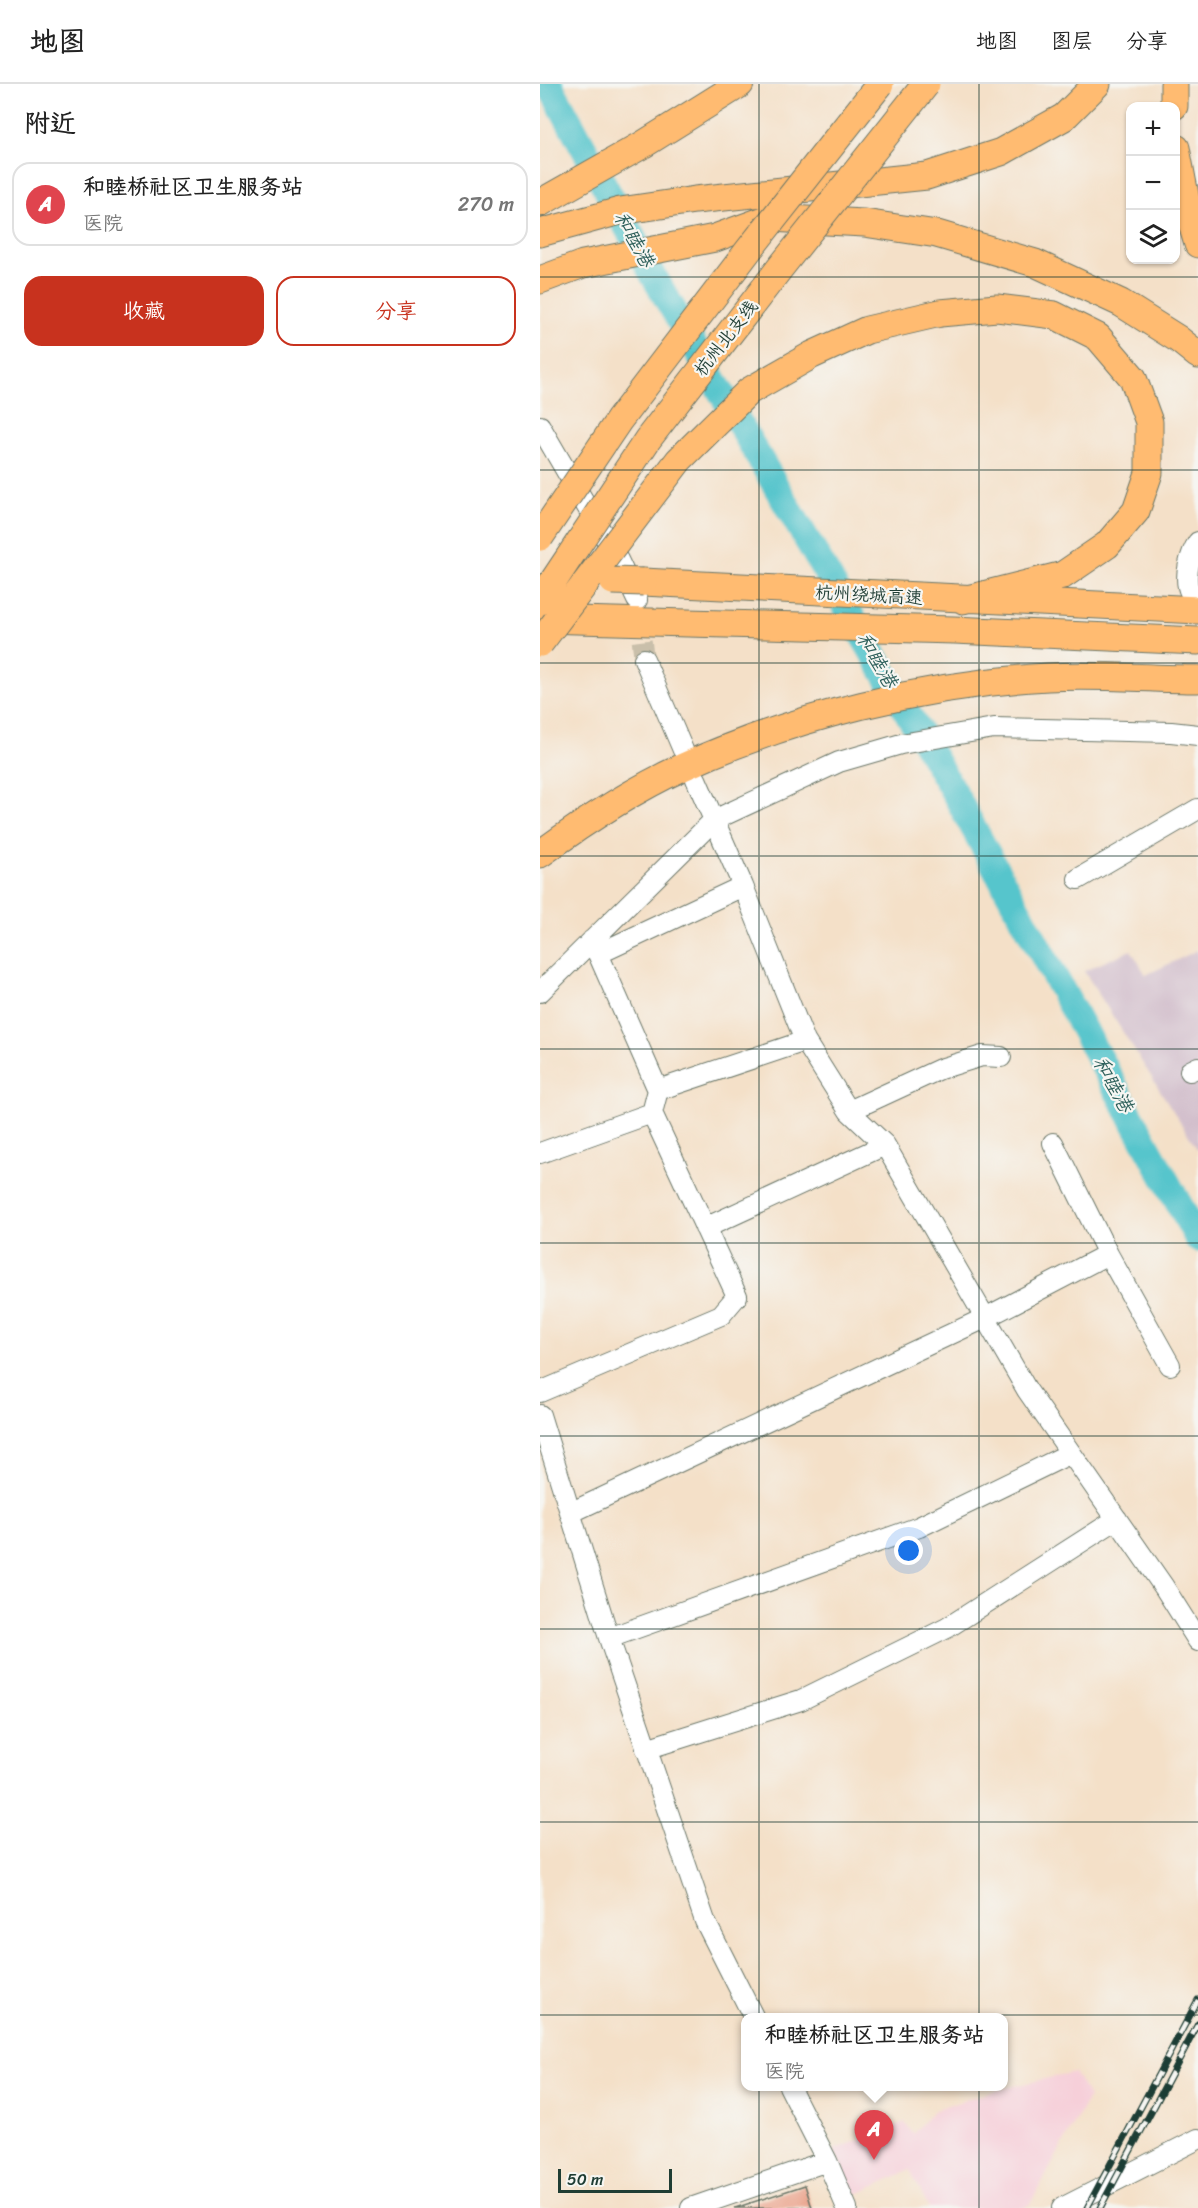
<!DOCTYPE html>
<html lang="zh">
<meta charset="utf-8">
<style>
:root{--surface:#fff;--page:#f6f6f6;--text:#222;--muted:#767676;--line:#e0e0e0;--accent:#c8321e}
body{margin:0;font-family:Sriracha,"LXGW WenKai TC",sans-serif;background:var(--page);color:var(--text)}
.controls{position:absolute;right:18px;top:18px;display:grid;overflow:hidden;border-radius:12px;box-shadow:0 2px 4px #0004}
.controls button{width:54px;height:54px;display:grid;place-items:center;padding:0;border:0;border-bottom:2px solid var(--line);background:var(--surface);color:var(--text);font:30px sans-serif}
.scale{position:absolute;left:18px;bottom:15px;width:114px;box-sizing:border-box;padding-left:6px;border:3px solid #1f3d34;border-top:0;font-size:16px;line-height:21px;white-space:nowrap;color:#1f3d34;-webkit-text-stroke:4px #f6f6f2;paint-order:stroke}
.you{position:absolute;left:369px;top:1467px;width:21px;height:21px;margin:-15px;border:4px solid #fff;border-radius:50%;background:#1a73e8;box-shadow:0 0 0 9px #1a73e833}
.badge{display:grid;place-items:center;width:39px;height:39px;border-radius:50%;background:var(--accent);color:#fff;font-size:20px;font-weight:700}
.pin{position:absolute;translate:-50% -50px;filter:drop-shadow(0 2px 3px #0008)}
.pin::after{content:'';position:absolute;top:32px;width:21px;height:18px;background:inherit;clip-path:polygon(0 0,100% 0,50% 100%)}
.popup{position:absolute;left:201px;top:1929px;width:267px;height:78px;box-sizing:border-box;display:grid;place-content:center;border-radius:12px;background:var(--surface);filter:drop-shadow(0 2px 4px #0005);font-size:20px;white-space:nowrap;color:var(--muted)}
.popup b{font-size:22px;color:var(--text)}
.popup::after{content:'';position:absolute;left:50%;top:100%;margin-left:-12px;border:12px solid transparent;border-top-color:var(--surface)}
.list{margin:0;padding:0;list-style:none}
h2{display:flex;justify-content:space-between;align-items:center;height:78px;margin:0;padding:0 24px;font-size:26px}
h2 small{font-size:20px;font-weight:400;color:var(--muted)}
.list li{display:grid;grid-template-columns:39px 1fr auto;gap:18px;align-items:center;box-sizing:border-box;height:84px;margin:0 12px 12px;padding:0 12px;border:2px solid var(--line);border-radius:18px}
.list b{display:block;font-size:22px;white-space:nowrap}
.list p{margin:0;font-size:20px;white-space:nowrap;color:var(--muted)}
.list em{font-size:20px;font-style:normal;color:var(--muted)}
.actions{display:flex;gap:12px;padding:18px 24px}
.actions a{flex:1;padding:14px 0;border:2px solid var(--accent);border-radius:18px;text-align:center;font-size:21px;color:var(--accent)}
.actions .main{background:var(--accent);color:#fff}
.icon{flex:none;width:33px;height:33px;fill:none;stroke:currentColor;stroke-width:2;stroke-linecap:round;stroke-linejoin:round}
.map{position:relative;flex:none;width:658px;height:2124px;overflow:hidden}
header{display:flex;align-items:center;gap:36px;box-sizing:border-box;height:84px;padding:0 30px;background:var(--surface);border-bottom:2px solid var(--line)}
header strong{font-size:28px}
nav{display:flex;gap:33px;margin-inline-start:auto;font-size:21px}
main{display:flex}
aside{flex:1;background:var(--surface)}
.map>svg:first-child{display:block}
</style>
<header>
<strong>地图</strong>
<nav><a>地图</a><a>图层</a><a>分享</a></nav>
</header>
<main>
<aside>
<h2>附近<small></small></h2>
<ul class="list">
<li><span class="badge" style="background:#e0444e">A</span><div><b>和睦桥社区卫生服务站</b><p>医院</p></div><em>270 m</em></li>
</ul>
<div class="actions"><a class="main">收藏</a><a>分享</a></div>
</aside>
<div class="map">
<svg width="658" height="2124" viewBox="0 0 658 2124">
<rect width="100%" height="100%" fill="#f6f6f2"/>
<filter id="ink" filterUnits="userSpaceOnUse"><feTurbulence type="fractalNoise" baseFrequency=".0167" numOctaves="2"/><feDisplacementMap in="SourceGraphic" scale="12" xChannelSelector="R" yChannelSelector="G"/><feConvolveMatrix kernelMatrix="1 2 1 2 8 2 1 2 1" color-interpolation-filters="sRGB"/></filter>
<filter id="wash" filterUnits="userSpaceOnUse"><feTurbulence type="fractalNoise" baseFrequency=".008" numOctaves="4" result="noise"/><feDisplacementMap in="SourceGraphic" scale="24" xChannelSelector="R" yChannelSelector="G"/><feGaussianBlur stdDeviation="1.35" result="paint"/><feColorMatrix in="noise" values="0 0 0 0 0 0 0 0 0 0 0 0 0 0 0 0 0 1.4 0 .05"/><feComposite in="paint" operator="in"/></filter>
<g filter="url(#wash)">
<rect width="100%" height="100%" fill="#f4e0c8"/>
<!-- built -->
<path fill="#f6cfd9" d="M534,1988L549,2013L490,2120L483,2124H389L370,2086L313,2112L294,2066L365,2038L373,2050L393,2027L445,2009Z"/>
<!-- industrial -->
<path fill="#d1bdcb" d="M591,866L606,891L658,866V1066L544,887Z"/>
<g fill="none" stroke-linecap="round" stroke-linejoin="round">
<!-- river -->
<path stroke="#57c5cc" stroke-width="27" d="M9,0L113,191L416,712L658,1155"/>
</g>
<g id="blocks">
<!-- building -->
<path fill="#eaa189" d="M265,2101L272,2124H195Z"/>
</g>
</g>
<g filter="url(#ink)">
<use href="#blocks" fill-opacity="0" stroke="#6a7668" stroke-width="1.5"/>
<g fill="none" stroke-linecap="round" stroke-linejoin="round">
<!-- minor-tunnel -->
<path stroke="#c9bfaa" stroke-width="20" stroke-dasharray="20 10" stroke-linecap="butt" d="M98,527L104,575"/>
<!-- minor casing -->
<g stroke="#6a7668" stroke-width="22">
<path id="minor" d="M0,342L78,476L97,516
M650,508C643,495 650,470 658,458
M104,575L143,666
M156,695L203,802L265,957L309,1027L345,1061L487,1306L624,1503L658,1557
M538,795L658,725
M58,870L203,802
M0,908L174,736L299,678L361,660L454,644L631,648L658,651
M650,987L658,983
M118,1006L265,957
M309,1027L400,985L442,972L461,973
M513,1059L568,1170
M0,1069L112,1029
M165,1144L345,1061
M0,1308L181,1231L197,1212L112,1029L118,1006L52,856
M0,1331L69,1554L165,1837L214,1934
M30,1429L445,1234L568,1170L630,1281
M69,1554L379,1443L531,1369
M106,1665L261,1616L407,1544L577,1435
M249,2002L287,2077L307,2124
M151,2124L287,2077
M522,2124L658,2055"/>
</g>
<!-- highway casing -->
<g stroke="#6a7668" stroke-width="29">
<path id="highway" d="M634,0V22
M636,64L648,127L658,160
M0,119L104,60L200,0
M0,149L80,127L155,116L387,92L461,68L524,33L557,0
M0,196L43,180L175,154L230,134L324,139L397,150L495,179L581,219L638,255L658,271
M400,229L457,224L514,231L558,253L593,294L609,338V389L596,427L567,461L523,491L423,516
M103,498L658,526
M0,535L414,546L658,557
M0,770C44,738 93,706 143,683C254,632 386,600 508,593C557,590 608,595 658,595"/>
</g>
<!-- minor -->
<use href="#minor" stroke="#fff" stroke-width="20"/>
<!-- highway -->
<use href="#highway" stroke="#ffbb71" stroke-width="27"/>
<!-- rail casing -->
<g stroke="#1f3d34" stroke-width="7">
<path id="rail" d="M547,2124L658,1916
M560,2124L658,1940"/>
</g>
<!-- rail -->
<use href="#rail" stroke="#f6f6f2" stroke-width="4.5" stroke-dasharray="14" stroke-linecap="butt"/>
<!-- highway-bridge casing -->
<g stroke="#6a7668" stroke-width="29" stroke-linecap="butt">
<path id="highway-bridge" d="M0,453L79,336L208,167L340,0
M73,497L103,498
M0,517L108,355L240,184L386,0
M0,559L139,376L209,307L272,271L327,246L400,229"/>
</g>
<!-- highway-bridge -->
<use href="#highway-bridge" stroke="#ffbb71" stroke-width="27"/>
</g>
</g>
<!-- grid -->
<path fill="none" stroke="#1f3d34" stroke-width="1.5" stroke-opacity="0.55" d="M219,0V2124M439,0V2124M0,193H658M0,386H658M0,579H658M0,772H658M0,965H658M0,1159H658M0,1352H658M0,1545H658M0,1738H658M0,1931H658"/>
<g text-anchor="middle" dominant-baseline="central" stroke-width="4.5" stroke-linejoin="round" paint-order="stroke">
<!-- street labels -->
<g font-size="18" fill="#1f3d34" stroke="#f6f6f2">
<text transform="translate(186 254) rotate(-52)">杭州北支线</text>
<text transform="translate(329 511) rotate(3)">杭州绕城高速</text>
</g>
<!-- water labels -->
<g font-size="20" font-style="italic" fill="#2d5f5a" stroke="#f6f6f2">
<text transform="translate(94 155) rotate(61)">和睦港</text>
<text transform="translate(337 576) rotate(60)">和睦港</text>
<text transform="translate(573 1000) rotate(61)">和睦港</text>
</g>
</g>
</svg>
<div class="controls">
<button>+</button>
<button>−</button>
<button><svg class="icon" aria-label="layers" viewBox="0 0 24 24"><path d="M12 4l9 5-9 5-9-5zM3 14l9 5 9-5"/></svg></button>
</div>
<div class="scale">50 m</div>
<div class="you"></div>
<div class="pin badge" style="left:334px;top:2076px;background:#e0444e">A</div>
<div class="popup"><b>和睦桥社区卫生服务站</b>医院</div>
</div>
</main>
